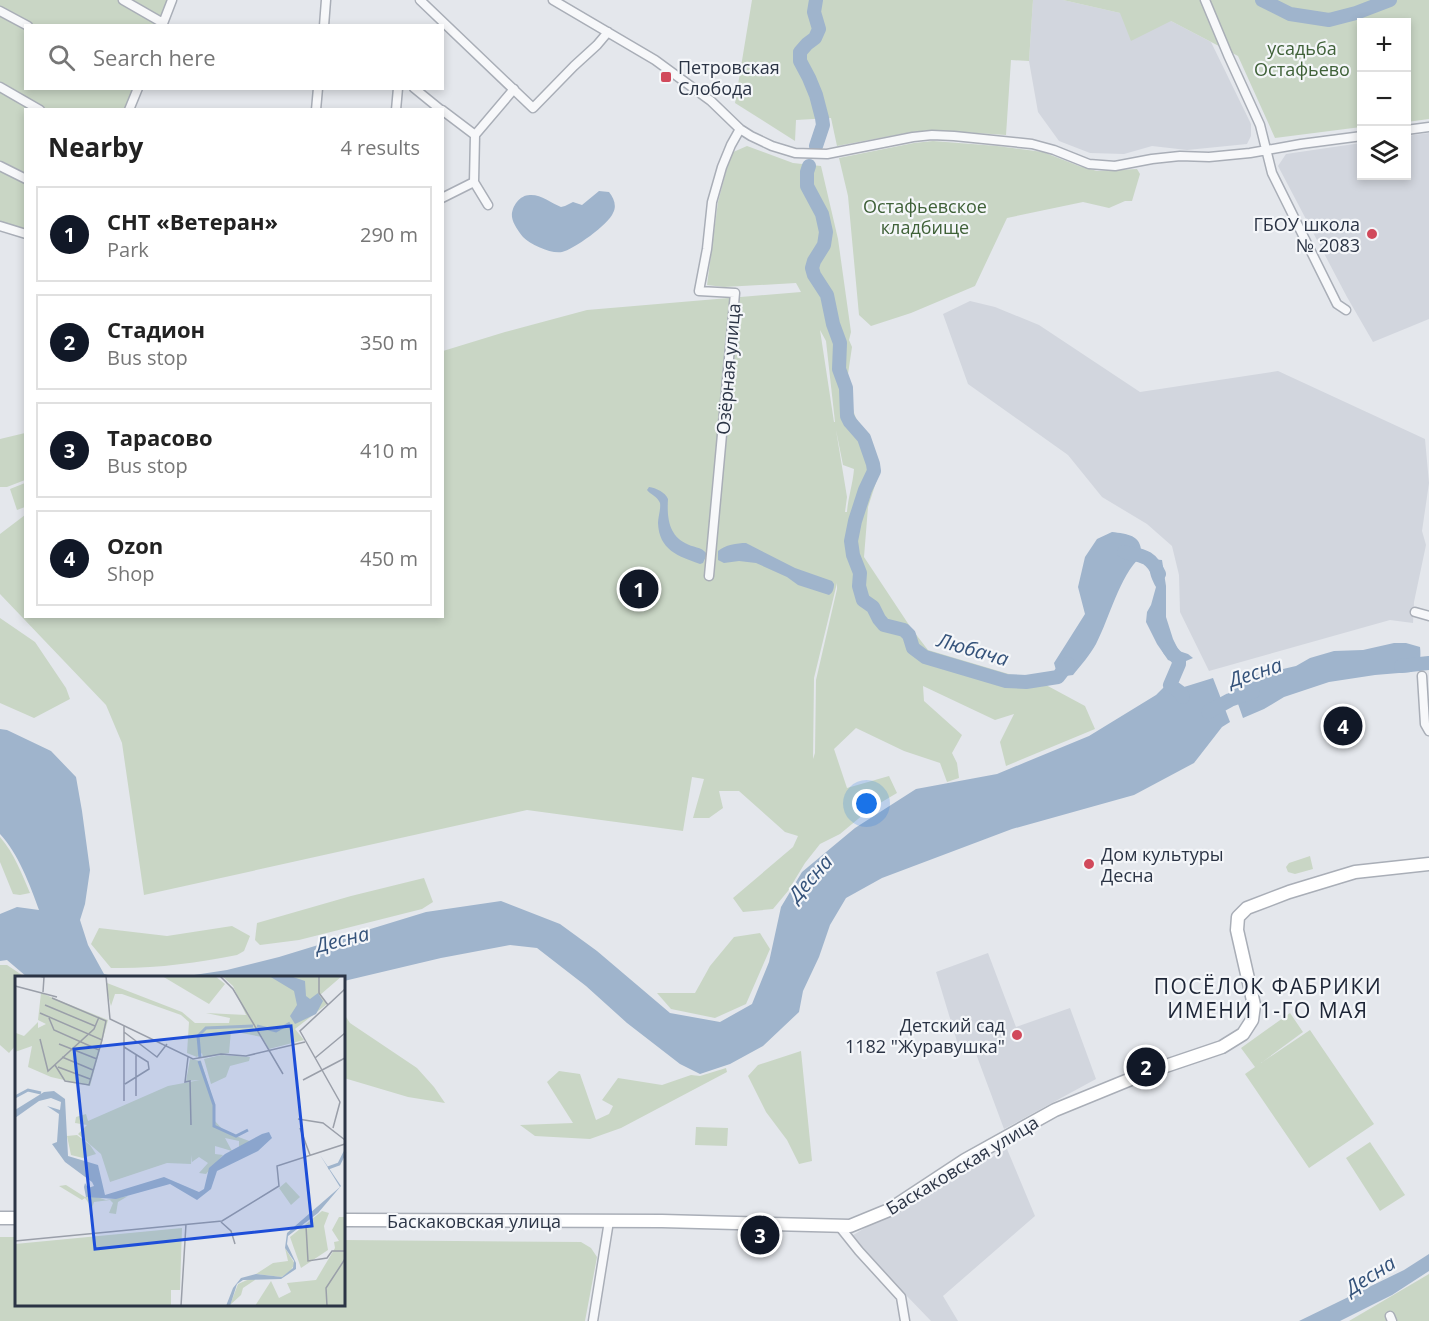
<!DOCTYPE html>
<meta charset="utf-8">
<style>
:root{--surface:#fff;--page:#f6f6f6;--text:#222;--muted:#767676;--line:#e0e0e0;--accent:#111827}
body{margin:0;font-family:"Open Sans",sans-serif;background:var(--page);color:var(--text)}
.controls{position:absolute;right:18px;top:18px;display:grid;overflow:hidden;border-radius:0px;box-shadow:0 3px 9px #0003}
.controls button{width:54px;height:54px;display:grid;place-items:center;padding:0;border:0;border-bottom:2px solid var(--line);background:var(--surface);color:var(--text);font:30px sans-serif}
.you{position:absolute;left:867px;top:804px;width:21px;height:21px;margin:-15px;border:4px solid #fff;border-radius:50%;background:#1a73e8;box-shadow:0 0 0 9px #1a73e833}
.badge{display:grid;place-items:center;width:39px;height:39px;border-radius:50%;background:var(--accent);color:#fff;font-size:20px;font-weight:700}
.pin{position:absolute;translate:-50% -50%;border:3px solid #fff;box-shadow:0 2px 6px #0006}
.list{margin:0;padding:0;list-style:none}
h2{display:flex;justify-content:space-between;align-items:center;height:78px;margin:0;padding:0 24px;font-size:26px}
h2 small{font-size:20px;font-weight:400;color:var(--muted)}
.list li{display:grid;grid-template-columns:39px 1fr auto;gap:18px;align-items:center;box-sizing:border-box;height:96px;margin:0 12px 12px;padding:0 12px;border:2px solid var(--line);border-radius:0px}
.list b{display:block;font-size:22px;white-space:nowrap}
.list p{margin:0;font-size:20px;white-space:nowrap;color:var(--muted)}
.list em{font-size:20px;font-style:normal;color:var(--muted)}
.icon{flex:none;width:33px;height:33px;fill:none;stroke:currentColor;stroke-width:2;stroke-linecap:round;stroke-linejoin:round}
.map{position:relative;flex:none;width:1429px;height:1321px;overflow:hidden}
.search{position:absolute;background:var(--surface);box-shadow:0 3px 9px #0003;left:24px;top:24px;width:420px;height:66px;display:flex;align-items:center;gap:15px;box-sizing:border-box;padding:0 21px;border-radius:0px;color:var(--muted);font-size:22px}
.panel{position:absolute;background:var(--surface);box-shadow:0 3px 9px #0003;left:24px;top:108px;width:420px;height:510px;border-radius:0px}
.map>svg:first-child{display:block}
</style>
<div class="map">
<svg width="1429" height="1321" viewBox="0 0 1429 1321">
<rect width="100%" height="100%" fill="#e4e7ec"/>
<!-- built -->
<path fill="#d2d6de" d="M1033,0H1063L1120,13L1171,21L1211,42L1251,124V136L1247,144L1187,150L1152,146L1124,154L1090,153L1059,141L1038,112L1029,61Z
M1429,133V319L1373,342L1347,297L1278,166L1286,154L1361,143L1362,176H1406L1407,136Z
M970,301L995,307L1039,325L1140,392L1278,371L1425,439L1429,483L1422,531L1426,545L1414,602L1413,623L1390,620L1209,671L1180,612L1179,575L1172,546L1147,524L1102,497L1068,455L968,384L943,314Z
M988,953L1016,1027L1070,1008L1096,1079L1004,1129L972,1043L959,1048L936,972Z
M1007,1149L1035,1216L943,1296L958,1321H931L850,1237L931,1188Z"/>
<!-- green -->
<path fill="#c9d6c5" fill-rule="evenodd" d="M0,0H176L166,25L26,26V88L141,89L132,109L26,110L25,238L0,231Z
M752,0H1033L1029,61L1011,60L1006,135L932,130L912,132L837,146L831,118L796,120L795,141L735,103Z
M1063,0H1429V119L1407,122L1406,22H1362L1361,127L1275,138L1238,56L1171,21L1131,41L1120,13Z
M933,141L997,146L1043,152L1079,166L1097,171L1137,169L1140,174L1132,201H1125L1109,208L1083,202L1007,218L975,286L911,313L871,326L859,315L848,196L839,158L914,143Z
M747,146L793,163L821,166L838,239L851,332L849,340L852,347L848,374L849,395L855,416L876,454L879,473L868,507L864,557L911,628L928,650L1046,685L1085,706L1095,729L1006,766L1000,742L1014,714L995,720L923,686L924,701L962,735L952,753L957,763L959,778L947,782L940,763L904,751L856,728L834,749L847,788L889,776L897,793L870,809L840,834L820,844L805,863L788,891L773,909L743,912L733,898L793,847L798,836L785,832L739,791H719L723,808L709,818H693L704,779L692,777L683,831L527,810L144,895L122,743L106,705L0,594V534L25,515L26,616H442L443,351L505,332L587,310L801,292L796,283L724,287L707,285L718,202L731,153ZM820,330L826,341L835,422H834ZM836,430L843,465L854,469C853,483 848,498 847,512H845L847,497ZM837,583V589L816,680L815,753L813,759L814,678Z
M25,433V480L7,487H0V439Z
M25,483V507L17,510L10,489Z
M0,618L35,642L66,688L70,699L34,718L0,703Z
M0,837C14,853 22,874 30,893L20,895L13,894L0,862Z
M1310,856L1313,869L1295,874L1288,872L1286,867L1289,863Z
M424,878L433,902L422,909L299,940L260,945L255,940L257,923L351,896Z
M232,926L250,936L244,951L237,955C195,963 154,969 111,968L91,944L99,928L167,936Z
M760,933L770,949L746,1004L715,1018L671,1009L657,993H695L710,966L734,937Z
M0,965H7L25,977L16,978V1045L9,1053L0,1045Z
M1290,1013L1303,1032L1261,1063L1310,1030L1374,1124L1309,1168L1245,1074L1255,1067L1241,1048Z
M344,1014L350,1023L417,1068L434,1087L445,1103L408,1097L344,1078Z
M801,1051L812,1161L799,1164L787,1140L766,1112L748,1076L758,1065Z
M726,1068L727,1072L621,1128L590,1139L535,1136L520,1125L573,1123L547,1082L559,1071L580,1074L596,1120L609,1114L613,1106L602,1100L618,1078L662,1085L691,1075L700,1076Z
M696,1127L728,1128L727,1146L695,1145Z
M1370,1142L1405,1195L1380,1211L1346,1158Z
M0,1237H16V1304H344V1240L581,1242L591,1248L597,1257L585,1321H0Z
M1429,1274V1321H1349Z"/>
<!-- water -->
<path fill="#9fb4cc" d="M599,191L609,192C614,198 617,206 613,213C609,224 573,250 562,252C551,254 531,245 523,237C519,232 513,224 512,217C511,207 520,194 531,195C542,195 551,203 561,207L565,206L573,202L582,205Z
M649,487C656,488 665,492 668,499C667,516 668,534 685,543C693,548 701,546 707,554L703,563L700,564C678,556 659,550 658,523C658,517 661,509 660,503C658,497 650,494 647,490Z
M1112,532C1128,534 1143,535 1141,556C1119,577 1110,617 1096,644C1090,655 1081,665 1073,675L1058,677L1054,663L1085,614L1078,587L1085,557L1097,539Z
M746,543L795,568L832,581L834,584C834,588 833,593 829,595L798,585L787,577L756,563L739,561L724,563L718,560V551C725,545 737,543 746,543Z
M1150,559L1162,560L1166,586V617L1173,639L1179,651L1188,654L1193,658L1179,664L1168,660L1157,644L1146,622L1147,612L1151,605L1156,587C1151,578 1148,570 1150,559Z
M1394,643H1406L1420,647C1421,656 1421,668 1411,672L1375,675L1329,682L1284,697L1264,709L1243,718L1230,681L1296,666L1310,658L1334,651L1363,650Z
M1213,678L1230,722L1222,727L1194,763L1134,795L1012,829L882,878L846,898L830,925L819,957L803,991L799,1012L763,1046L730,1064L700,1074L680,1064L627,1023L586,986L537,948L510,945L441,958L344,981V978L181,977L227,970L279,957L426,912L501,901L560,924L597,951L670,1013L720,1022L752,1004L769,962L781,907L802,872L855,828L916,789L997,774L1089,736L1156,695L1166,685L1184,687Z
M0,729L7,730L51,751L76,777L82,811L90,870L85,904L80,920L88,945L104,974L116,977H27L7,960L0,961V914L17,907L39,910C30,885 18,853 0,834Z
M1429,1254V1271L1392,1295L1340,1321H1299L1404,1270Z"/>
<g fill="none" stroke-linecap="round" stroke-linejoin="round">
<!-- river -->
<path stroke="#9fb4cc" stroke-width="14" d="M1262,0L1290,14L1329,20L1356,13L1390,0
M816,146L823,125L822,118L816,95L809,78L800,61V52L807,44L815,38L819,29L814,12L816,0
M809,166L807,172V186L822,214L826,232L824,245L814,261L812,268L814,275L827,295L833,324L840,343L839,369L846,388L847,416L850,422L864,438L873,464L874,471L865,490L855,521L851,541L853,555L860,573L859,586L863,600L873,607L879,619L884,625L904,630L909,635L913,648L925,657L1006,681L1026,682L1058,677L1068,664
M1124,552C1143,556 1150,555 1159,574
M1169,649L1179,660V664L1170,685L1181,693L1183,697
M1401,666L1429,663
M1208,712L1230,700L1253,692"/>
<!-- street casing -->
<g stroke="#a9aeb7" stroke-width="11">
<path id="street" d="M123,0L163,23
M420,0L533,108L574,66L597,45L608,32
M553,0L655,60L711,101L740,129L751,136L772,146L795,153L827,154L913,137L932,135L954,136L1032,144L1054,150L1089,164L1115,166L1152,159L1180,156L1209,157L1250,153L1301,144L1362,136
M1205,0L1228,55L1260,125L1272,173L1337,304L1346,310
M0,11L28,26
M162,26L172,0
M324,26L326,0
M0,87L40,110
M414,88L441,110
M129,110L138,88
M316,110L318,88
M396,110L398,88
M442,110L475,135L474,182L442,198
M1406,130L1429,127
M475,135L514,89
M0,166L26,179
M474,182L488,205
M0,226L26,234
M709,576L735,293L699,291L707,249L712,202L722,167L731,145L740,129
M1415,612L1429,616
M1422,676L1425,724L1429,731
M839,1226L859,1251L901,1297L905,1321
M1390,1316L1392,1321
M593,1321L609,1221"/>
</g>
<!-- secondary casing -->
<g stroke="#a9aeb7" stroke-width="15">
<path id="secondary" d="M0,1218H16
M344,1220L662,1221L850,1226L889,1210L965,1160L1055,1110L1148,1072L1222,1047L1243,1034L1252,1020L1254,1005L1237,930L1238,917L1247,908L1289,892L1355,872L1429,864"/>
</g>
<!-- street -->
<use href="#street" stroke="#f7f8fa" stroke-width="8"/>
<!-- secondary -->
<use href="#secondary" stroke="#fff" stroke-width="12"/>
</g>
<!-- markers -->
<g fill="#d1495b" stroke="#f4f6f9" stroke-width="2">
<rect x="660" y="71" width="12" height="12" rx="3"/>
<circle cx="1372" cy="234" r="6"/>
<circle cx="1089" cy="864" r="6"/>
<circle cx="1017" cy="1035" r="6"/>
</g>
<g text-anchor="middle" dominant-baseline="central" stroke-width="4.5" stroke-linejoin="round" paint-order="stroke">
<!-- park labels -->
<g font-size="18" fill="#3f6138" stroke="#f4f6f9">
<text x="1302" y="48">усадьба<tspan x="1302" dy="21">Остафьево</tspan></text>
<text x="925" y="206">Остафьевское<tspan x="925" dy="21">кладбище</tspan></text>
</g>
<!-- poi labels -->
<g font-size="18" fill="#2b3445" stroke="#f4f6f9" text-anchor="start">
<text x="678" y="67">Петровская<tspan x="678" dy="21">Слобода</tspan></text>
<text x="1360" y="224" text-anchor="end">ГБОУ школа<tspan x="1360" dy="21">№ 2083</tspan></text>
<text x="1101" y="854">Дом культуры<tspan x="1101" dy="21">Десна</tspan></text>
<text x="1005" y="1025" text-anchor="end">Детский сад<tspan x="1005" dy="21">1182 "Журавушка"</tspan></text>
</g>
<!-- street labels -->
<g font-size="18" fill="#2b3445" stroke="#f4f6f9">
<text transform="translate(728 369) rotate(-85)">Озёрная улица</text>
<text transform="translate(962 1165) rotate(-31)">Баскаковская улица</text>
<text x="474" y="1221">Баскаковская улица</text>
</g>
<!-- water labels -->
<g font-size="20" font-style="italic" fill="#34527a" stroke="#f4f6f9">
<text transform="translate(973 649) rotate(16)">Любача</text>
<text transform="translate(1255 672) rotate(-18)">Десна</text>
<text transform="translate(810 878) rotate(-48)">Десна</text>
<text transform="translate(342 939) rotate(-14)">Десна</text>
<text transform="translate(1370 1275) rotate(-32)">Десна</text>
</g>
<!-- quarter labels -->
<g font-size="21" letter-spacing="1.5" fill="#1d2536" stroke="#f4f6f9">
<text x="1268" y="986">ПОСЁЛОК ФАБРИКИ<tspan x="1268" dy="24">ИМЕНИ 1-ГО МАЯ</tspan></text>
</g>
</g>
<!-- overview -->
<g transform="translate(15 976)">
<rect width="330" height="330" fill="#e4e7ec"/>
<path d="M147,0H200L210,8L194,28ZM207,0H327L305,19L312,28L280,53L289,64L254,73L247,61L216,55L214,77L188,82L187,77L182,81L172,77L174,46L166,39L107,18H100L96,30L93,19L92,7L167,36L180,47H214L215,42L191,37L231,39L218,10ZM26,17L93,44L75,110L36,101L13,91L17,70L0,76L1,57L9,60L23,46V52L31,48L23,44ZM206,79L235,81L234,85L215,90L211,101L196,108L189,83ZM175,83L186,85L200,130L199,144L210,156L237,166L224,173V165L210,162L217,175L200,170V178L208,179L191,198L184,197L193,187L184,181L177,186V179L176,188L152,187L95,206L86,178L63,158L72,149L60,147L61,141L71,138L73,145L153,110L185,104L171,105ZM62,159L75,169L81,178L68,182L56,179L52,160ZM271,206L285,221L276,229L264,212ZM51,209L70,221L76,219L91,224L113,220L103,226L101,238L94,237L98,227L95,224L79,226L77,232L70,222L67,224L44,210ZM307,235L314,237L309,250L313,274L286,292L275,261ZM324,241H330V330H240L256,305L264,322L276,316L272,307L301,304L320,272L319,266L324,265L317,254ZM167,252L165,314H156V330H0V268ZM270,272L280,288L275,295L267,301L241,298L258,287L273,285ZM239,301L240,304L228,312L226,319L215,329L223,308Z" fill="#c9d6c5"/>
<path d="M254,0H275L290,5L291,20L295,23L303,17L308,25L301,38L280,48L275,40L282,29L279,15ZM39,115L50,123L53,180L83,189L90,219L149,201L184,216L189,213L194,192L210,178L247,158L254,156L257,162L243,175L202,195L196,213L182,224L155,208L101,223L71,221L69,211L70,207L73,212L79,210L77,206L50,186L37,168L42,166L44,138L32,130L45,134L46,126L36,122L24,125L0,142V134L29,116ZM305,179L326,210L303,237L273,260L272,268L281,287V293L266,303L228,304L222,308L215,330H211L218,312L226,302L241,298L267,301L278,292L279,285L270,272L272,257L325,211Z" fill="#9fb4cc"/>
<path fill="none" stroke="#9fb4cc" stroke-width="3" d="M242,50L261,55L275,47M185,82L183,60L191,52L238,50M184,85L199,129V150L221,160L233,154M0,121L13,114L26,117M313,192L324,188L330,176"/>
<path fill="none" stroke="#9a9fa9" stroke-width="1.5" d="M24,0L29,1L28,16M91,0L95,43L178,83L206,78L231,80L290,66M205,0L218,13L268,98M304,0V17L313,29M0,10L42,21M30,29L80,50M25,37L87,64L91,45L37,22M34,42L39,54L84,74M109,50V125M109,56L142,81L152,68M25,63L33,95L79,53L84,41M44,68L82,83M109,71L133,86L134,93L110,108M121,79V120M47,81L78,94M173,81L170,106L175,105L176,149M300,82L330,57M40,89L50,105L74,109L87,64M43,91L75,103M288,104L330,82M283,143L308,147L330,164M285,152L295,179M318,152L325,126L285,55L330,13M206,246L216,255L220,268M291,250L293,285L312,282L317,275H330M0,265L207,245L264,210L262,190L330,168M166,330L171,248M312,330L311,312L330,283"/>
<path fill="#1d4ed8" fill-opacity="0.15" stroke="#1d4ed8" stroke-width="3" d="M276,50L297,250L80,273L59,73Z"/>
<rect width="330" height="330" fill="none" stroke="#2b3445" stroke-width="3"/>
</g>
</svg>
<div class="controls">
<button>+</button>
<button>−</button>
<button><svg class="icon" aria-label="layers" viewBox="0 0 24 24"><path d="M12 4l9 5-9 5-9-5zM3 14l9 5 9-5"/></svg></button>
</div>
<div class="you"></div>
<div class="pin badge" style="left:639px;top:589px">1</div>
<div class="pin badge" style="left:1146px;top:1067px">2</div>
<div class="pin badge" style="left:760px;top:1235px">3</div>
<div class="pin badge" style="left:1343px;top:726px">4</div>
<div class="search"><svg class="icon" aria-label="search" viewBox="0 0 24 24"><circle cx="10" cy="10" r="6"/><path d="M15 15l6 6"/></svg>Search here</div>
<section class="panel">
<h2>Nearby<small>4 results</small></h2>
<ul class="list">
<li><span class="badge">1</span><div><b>СНТ «Ветеран»</b><p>Park</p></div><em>290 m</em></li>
<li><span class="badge">2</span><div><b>Стадион</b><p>Bus stop</p></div><em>350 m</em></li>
<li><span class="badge">3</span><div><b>Тарасово</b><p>Bus stop</p></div><em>410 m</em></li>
<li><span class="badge">4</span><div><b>Ozon</b><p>Shop</p></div><em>450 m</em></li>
</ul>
</section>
</div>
